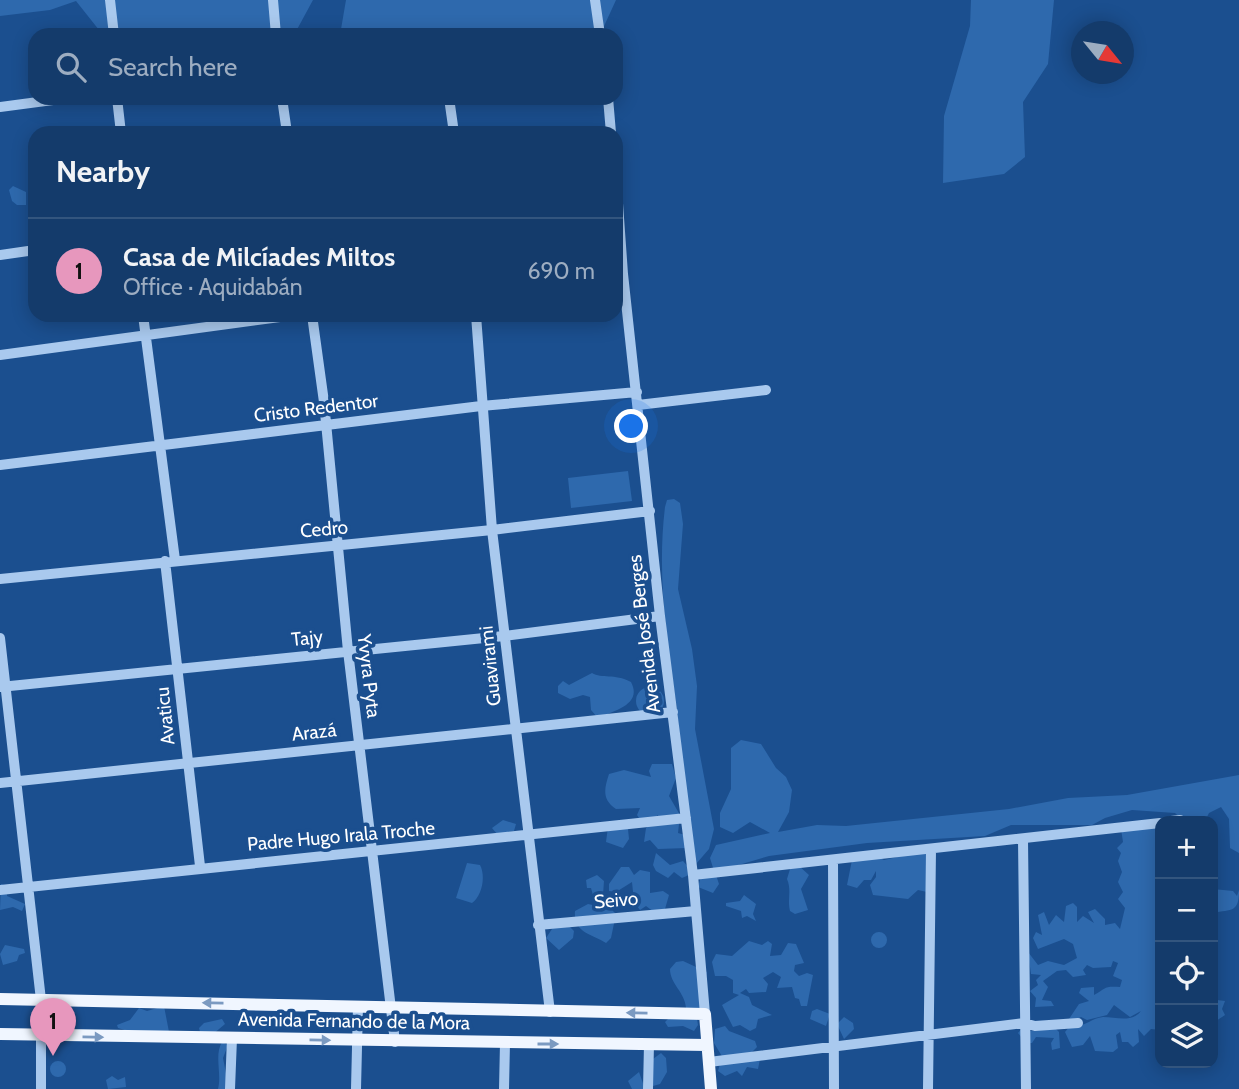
<!DOCTYPE html>
<meta charset="utf-8">
<style>
:root{--surface:#143b6b;--page:#1d4271;--text:#f1f3f6;--muted:#9dadc1;--line:#33557e;--accent:#e797bd}
body{margin:0;font-family:Cabin,sans-serif;background:var(--page);color:var(--text)}
.controls{position:absolute;right:21px;bottom:21px;display:grid;overflow:hidden;border-radius:14px;box-shadow:0 4px 18px #0003}
.controls button{width:63px;height:63px;display:grid;place-items:center;padding:0;border:0;border-bottom:2px solid var(--line);background:var(--surface);color:var(--text);font:35px sans-serif}
.compass{position:absolute;left:1071px;top:21px;width:63px;height:63px;border-radius:50%;background:var(--surface);box-shadow:0 4px 18px #0003;rotate:120deg}
.you{position:absolute;left:632px;top:427px;width:24px;height:24px;margin:-18px;border:5px solid #fff;border-radius:50%;background:#1a73e8;box-shadow:0 0 0 10px #1a73e833}
.badge{display:grid;place-items:center;width:46px;height:46px;border-radius:50%;background:var(--accent);color:#111;font-size:23px;font-weight:700}
.pin{position:absolute;translate:-50% -58px;filter:drop-shadow(0 2px 4px #0008)}
.pin::after{content:'';position:absolute;top:37px;width:24px;height:21px;background:inherit;clip-path:polygon(0 0,100% 0,50% 100%)}
.list{margin:0;padding:0;list-style:none}
h2{display:flex;justify-content:space-between;align-items:center;height:91px;margin:0;padding:0 28px;font-size:30px}
h2 small{font-size:23px;font-weight:400;color:var(--muted)}
.list li{display:grid;grid-template-columns:46px 1fr auto;gap:21px;align-items:center;box-sizing:border-box;height:105px;padding:0 28px;border-top:2px solid var(--line)}
.list b{display:block;font-size:26px;white-space:nowrap}
.list p{margin:0;font-size:23px;white-space:nowrap;color:var(--muted)}
.list em{font-size:23px;font-style:normal;color:var(--muted)}
.icon{flex:none;width:38px;height:38px;fill:none;stroke:currentColor;stroke-width:2;stroke-linecap:round;stroke-linejoin:round}
.map{position:relative;flex:none;width:1239px;height:1089px;overflow:hidden}
.search{position:absolute;background:var(--surface);box-shadow:0 4px 18px #0003;left:28px;top:28px;width:595px;height:77px;display:flex;align-items:center;gap:18px;box-sizing:border-box;padding:0 24px;border-radius:21px;color:var(--muted);font-size:26px}
.panel{position:absolute;background:var(--surface);box-shadow:0 4px 18px #0003;left:28px;top:126px;width:595px;height:196px;border-radius:21px}
.map>svg:first-child{display:block}
</style>
<div class="map">
<svg width="1239" height="1089" viewBox="0 0 1239 1089">
<rect width="100%" height="100%" fill="#1b4f8f"/>
<!-- green -->
<path fill="#2e69ad" d="M0,0H313L294,35H103L76,1L50,10L0,16Z
M346,0H616L600,35H340Z
M971,0H1054L1048,64L1023,102L1025,157L1004,174L943,183L944,116L970,26Z
M13,186L26,192V205H17L12,201L9,190Z
M628,471L632,501L571,508L568,478Z
M674,499L680,503L683,524L678,589L692,649L697,686L695,729L714,829L709,849L696,864L687,848L658,849L650,840L644,842L646,828L658,821V815L654,819L641,821L637,815L640,808L616,809C602,800 604,789 609,774L624,770L651,777L649,771L652,764H672L676,778L669,796L680,815L678,833L685,835C682,791 682,746 676,702C666,637 657,573 665,507L667,500Z
M592,673C602,679 614,673 631,682C643,705 613,711 598,718L591,710L590,697L583,695L570,699L558,693V686L563,681L569,685Z
M636 701a14 14 0 1 1 28 0a14 14 0 1 1-28 0Z
M741,740L761,744L776,768L786,777L792,790L789,812L778,832L817,825L846,826L1009,809L1068,798L1127,795L1239,775V853L1230,848L1229,819L1221,807L1209,813L1205,821H1184L1175,813L1132,810L1105,818L1092,825H1011L985,836L867,843L769,856L715,872L719,884L713,893L698,887L702,873L714,871L710,858L716,845L770,833L750,822L733,833L720,827V813L731,789V748Z
M503,820L516,824L514,831L497,834L492,828Z
M1160,823V1030L1151,1029L1144,1036L1138,1029L1139,1042L1133,1047L1128,1042H1122L1120,1032L1116,1035L1118,1048L1113,1052L1095,1051L1090,1036L1083,1045L1072,1047L1065,1032L1070,1026C1085,1028 1091,1018 1103,1017C1116,1017 1132,1023 1141,1011L1130,1017L1114,1005L1107,1015L1087,1020L1081,1017L1075,1020L1069,1019L1079,1004L1089,1001L1079,993L1081,988L1094,987V995C1107,988 1103,986 1120,987L1122,980L1113,976L1118,963L1113,961L1111,967L1093,968L1087,965L1083,970L1086,975L1073,977L1066,970L1057,971L1043,981L1048,987L1042,1000L1051,1001L1054,1006L1035,1007L1036,998L1030,991L1038,985L1036,980L1041,975L1031,974L1028,952L1038,965L1048,961L1064,965L1077,958L1073,944L1064,939L1038,949L1033,938L1036,932L1042,935L1038,915L1044,912L1049,925L1056,915L1064,922L1066,906L1073,903L1077,907V922L1083,916L1094,923L1088,912L1095,909L1105,919V925L1115,923L1120,929L1125,908L1118,899L1123,892L1118,882L1122,872L1118,861L1121,853L1117,848L1123,842L1121,829L1140,830Z
M608,827L628,829L629,839L623,848L606,842Z
M928,850L927,892L918,890L908,899L873,895L870,885L876,877V871L871,880H864L857,888L847,885L852,860L878,857L884,860Z
M656,853L670,865L683,861L690,869L689,875L682,878L674,872L668,878L656,871L653,865Z
M467,863L480,865C486,876 482,896 472,903L456,898Z
M799,866L809,875L801,889L808,910L795,914L790,911C787,899 792,891 787,879L790,869Z
M621,867H629L634,875L640,870L650,872V893L663,891L669,895L665,909L654,912L646,906L640,910L634,902L632,882L616,892L609,891V884Z
M597,875L604,881L603,895L608,898L603,903L594,899L591,888H587L586,880Z
M1,884L7,886V896L25,904L22,911L13,907L0,910Z
M1213,889L1233,891L1237,896L1239,890C1239,913 1232,909 1213,913Z
M744,895L756,904L753,914L756,921L747,916L742,918L741,911L726,906V903L740,901Z
M588,904L611,909L616,914L611,938L606,943C592,934 573,933 575,911Z
M554,926H569L574,931L573,938L559,950L546,938Z
M871 940a8 8 0 1 1 16 0a8 8 0 1 1-16 0Z
M749,941L762,945L768,941L772,944L770,956L781,955L788,943L796,944L804,963L795,965L794,971L799,976L807,973L813,975L807,1006H801L799,999L795,998L792,987L777,988L781,977L773,972L763,978L768,984L766,992L749,993L746,989L740,993L749,997L752,1005L772,1015L758,1019L756,1028L750,1031L740,1025L733,1027L722,1005L739,995L733,993V980L726,976H715L712,962L716,954L732,956Z
M5,945L24,949L25,953L19,955L17,961L3,965L0,954Z
M683,961L707,972L703,1009L686,1008C685,992 670,984 670,969L676,962Z
M1217,1000L1225,1001L1222,1009L1225,1015L1213,1023Z
M164,1006L169,1032L128,1031L118,1028L117,1025L130,1020L139,1008L147,1011Z
M817,1009L830,1014L826,1026L810,1019L812,1011Z
M844,1017L853,1023L854,1029L844,1039L837,1024Z
M222,1019L225,1024L212,1035L200,1032L199,1028L204,1023Z
M668,1019H697L698,1025L694,1031L683,1026L668,1027L665,1022Z
M725,1026L729,1031L755,1041L757,1047L752,1052L723,1058L714,1043L715,1029Z
M1023,1027L1031,1031L1055,1028L1059,1032L1060,1048L1052,1050L1051,1043L1054,1038L1036,1037L1032,1043H1026L1018,1033Z
M222,1042L228,1045L223,1058L229,1089H218C222,1074 214,1055 222,1042Z
M661,1053L666,1058L667,1072L660,1084L653,1086V1059Z
M760,1059L758,1069L747,1067L742,1076L737,1071L725,1076L718,1071L720,1064Z
M50 1069a8 8 0 1 1 16 0a8 8 0 1 1-16 0Z
M639,1072L645,1089H632L628,1081Z
M112,1076L118,1080L125,1077L126,1087L108,1089L106,1080Z"/>
<g fill="none" stroke-linecap="round" stroke-linejoin="round">
<!-- minor -->
<path stroke="#a9c9ee" stroke-width="10" d="M110,0L114,35
M273,0L276,35
M595,0L600,35
M117,98L121,133
M282,98L287,133
M449,98L454,133
M608,98L611,133
M0,107L68,98
M616,175L623,274L660,616L693,875L705,1014
M0,255L35,250
M143,315L175,560
M312,315L324,402L348,651L395,1042
M476,315L492,530L550,1012
M0,355L295,315
M638,405L766,390
M0,465L481,406L637,392
M165,561L200,866
M0,579L492,530L650,511
M0,638L41,1000V1089
M0,687L504,636L660,616
M0,783L673,712
M1171,821L1180,820
M1023,840L1026,1089
M833,860L834,1089
M693,875L1160,823
M0,890L686,818
M538,925L696,911
M709,1062L1024,1023L1035,1026L1078,1023
M230,1089L232,1038
M356,1089L358,1006
M504,1089L505,1043
M648,1089L649,1044
M928,1089L931,850"/>
<!-- major -->
<path stroke="#f0f6ff" stroke-width="12" d="M0,999L705,1014L711,1089
M0,1034L707,1045"/>
</g>
<!-- one-way arrows -->
<defs><path id="oneway-solid" d="M-6-.8H1V-3.2L6.5 0L1 3.2V.8H-6Z" transform="scale(1.75)"/></defs>
<g fill="#7b9ac1">
<use href="#oneway-solid" transform="translate(213 1003) rotate(-179)"/>
<use href="#oneway-solid" transform="translate(637 1013) rotate(-179)"/>
<use href="#oneway-solid" transform="translate(93 1037) rotate(1)"/>
<use href="#oneway-solid" transform="translate(320 1040) rotate(1)"/>
<use href="#oneway-solid" transform="translate(548 1044)"/>
</g>
<g text-anchor="middle" dominant-baseline="central" stroke-width="7" stroke-linejoin="round" paint-order="stroke">
<!-- street labels -->
<g font-size="19" fill="#fff" stroke="#1b4f8f">
<text transform="translate(316 408) rotate(-7)">Cristo Redentor</text>
<text transform="translate(324 529) rotate(-5)">Cedro</text>
<text transform="translate(644 634) rotate(-97)">Avenida José Berges</text>
<text transform="translate(307 638) rotate(-6)">Tajy</text>
<text transform="translate(490 666) rotate(-96)">Guavirami</text>
<text transform="translate(369 676) rotate(83)">Yvyra Pyta</text>
<text transform="translate(165 716) rotate(-96)">Avaticu</text>
<text transform="translate(314 732) rotate(-6)">Arazá</text>
<text transform="translate(341 836) rotate(-5)">Padre Hugo Irala Troche</text>
<text transform="translate(616 900) rotate(-5)">Seivo</text>
<text transform="translate(354 1021) rotate(1)">Avenida Fernando de la Mora</text>
</g>
</g>
</svg>
<div class="controls">
<button>+</button>
<button>−</button>
<button><svg class="icon" aria-label="locate" viewBox="0 0 24 24"><circle cx="12" cy="12" r="6"/><path d="M12 2v4M12 18v4M2 12h4M18 12h4"/></svg></button>
<button><svg class="icon" aria-label="layers" viewBox="0 0 24 24"><path d="M12 4l9 5-9 5-9-5zM3 14l9 5 9-5"/></svg></button>
</div>
<svg class="compass" viewBox="-18 -18 36 36"><path d="M0-13l5 13h-10z" fill="#e53935"/><path d="M0 13l5-13h-10z" fill="#9dadc1"/></svg>
<div class="you"></div>
<div class="pin badge" style="left:53px;top:1056px">1</div>
<div class="search"><svg class="icon" aria-label="search" viewBox="0 0 24 24"><circle cx="10" cy="10" r="6"/><path d="M15 15l6 6"/></svg>Search here</div>
<section class="panel">
<h2>Nearby<small></small></h2>
<ul class="list">
<li><span class="badge">1</span><div><b>Casa de Milcíades Miltos</b><p>Office · Aquidabán</p></div><em>690 m</em></li>
</ul>
</section>
</div>
